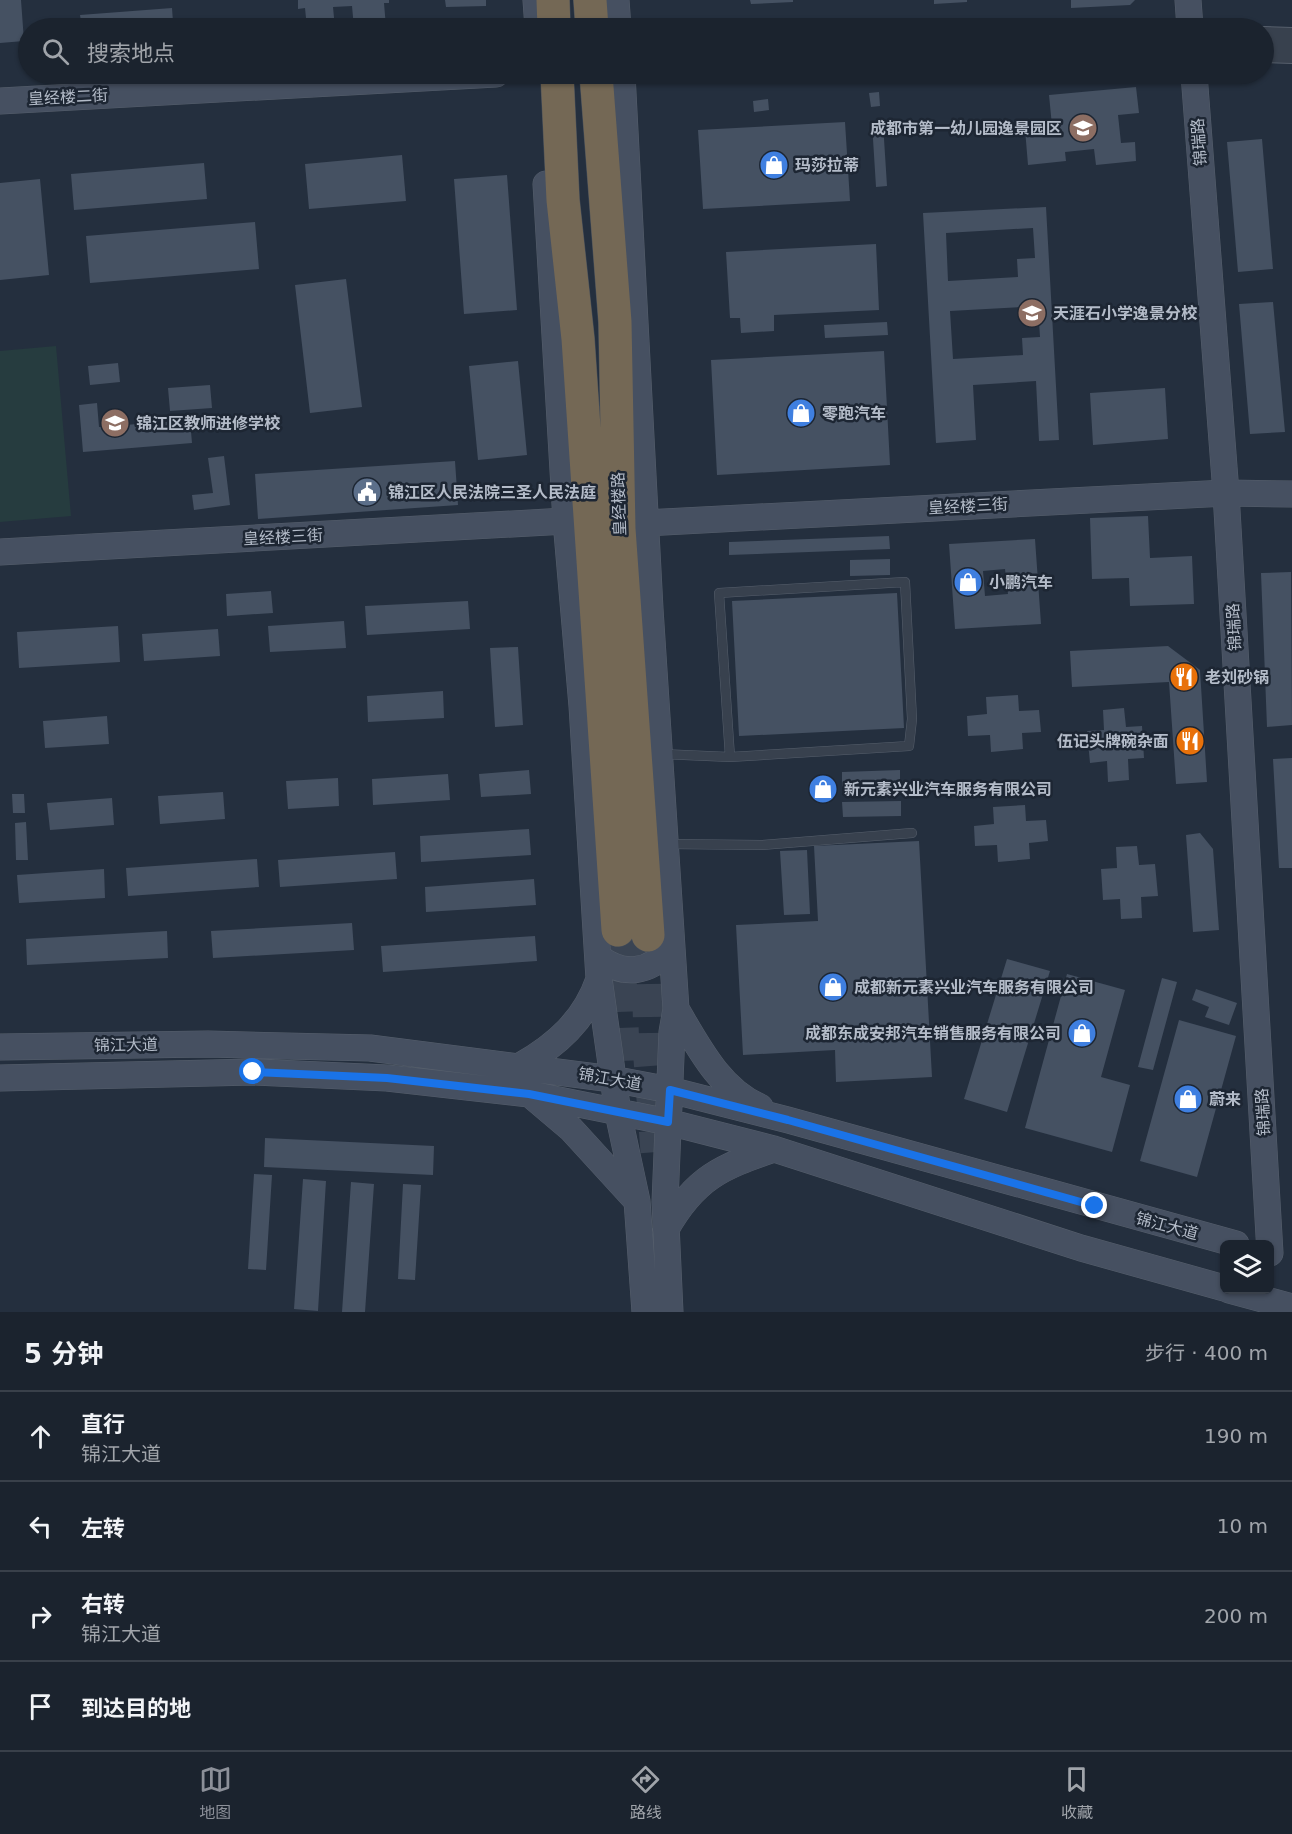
<!DOCTYPE html>
<html lang="zh">
<meta charset="utf-8">
<style>
:root{--surface:#1b232e;--page:#282f3a;--text:#f1f3f6;--muted:#a0a4aa;--line:#39404a;--accent:#8c9099}
body{margin:0;font-family:"DejaVu Sans","Noto Sans SC",sans-serif;background:var(--page);color:var(--text)}
.controls{position:absolute;right:18px;bottom:18px;display:grid;overflow:hidden;border-radius:9px;box-shadow:0 2px 4px #0004}
.controls button{width:54px;height:54px;display:grid;place-items:center;padding:0;border:0;border-bottom:2px solid var(--line);background:var(--surface);color:var(--text);font:30px sans-serif}
.stop{position:absolute;width:18px;height:18px;margin:-14px;border:4px solid #1a73e8;border-radius:50%;background:#fff}
.stop.end{background:#1a73e8;border-color:#fff;box-shadow:0 2px 6px #0008}
.list{margin:0;padding:0;list-style:none}
h2{display:flex;justify-content:space-between;align-items:center;height:78px;margin:0;padding:0 24px;font-size:26px}
h2 small{font-size:20px;font-weight:400;color:var(--muted)}
.list li{display:grid;grid-template-columns:39px 1fr auto;gap:18px;align-items:center;box-sizing:border-box;height:90px;padding:0 24px;border-top:2px solid var(--line)}
.list b{display:block;font-size:22px;white-space:nowrap}
.list p{margin:0;font-size:20px;white-space:nowrap;color:var(--muted)}
.list em{font-size:20px;font-style:normal;color:var(--muted)}
.icon{flex:none;width:33px;height:33px;fill:none;stroke:currentColor;stroke-width:2;stroke-linecap:round;stroke-linejoin:round}
.map{position:relative;flex:none;width:1292px;height:1312px;overflow:hidden}
.search{position:absolute;background:var(--surface);box-shadow:0 2px 4px #0004;left:18px;right:18px;top:18px;height:66px;display:flex;align-items:center;gap:15px;box-sizing:border-box;padding:0 21px;border-radius:33px;color:var(--muted);font-size:22px}
.sheet{height:438px;background:var(--surface)}
nav{display:flex;justify-content:space-around;align-items:center;box-sizing:border-box;height:84px;border-top:2px solid var(--line);background:var(--surface);font-size:16px;color:var(--muted)}
nav a{display:grid;justify-items:center;gap:3px}
nav .on{color:var(--accent)}
.map>svg:first-child{display:block}
</style>
<div class="map">
<svg width="1292" height="1312" viewBox="0 0 1292 1312">
<rect width="100%" height="100%" fill="#242f3e"/>
<!-- green -->
<path fill="#263c3f" d="M56,346L71,516L0,522V351Z"/>
<!-- building -->
<path fill="#455162" fill-rule="evenodd" d="M0,0H21L24,41L0,43Z
M298,0H389V3H384L386,27L354,28L352,6L333,7L335,28H307L305,8L298,9Z
M445,0H486V6L446,7Z
M750,0H793V2L751,4Z
M934,0H967V2L934,4Z
M1071,0H1135L1130,5L1071,8Z
M172,8L173,22H167L168,28H136L135,25L117,28H82L80,15Z
M1136,87L1139,113L1118,115L1121,143L1135,142L1136,161L1096,165L1094,149L1065,152L1066,161L1028,165L1025,129L1035,128V137L1053,136L1049,95Z
M879,92L880,106L871,107L869,93Z
M768,99L769,110L754,112L753,101Z
M845,122L850,201L703,209L698,130Z
M872,123H883L887,186L876,187Z
M1262,139L1273,269L1238,272L1227,142Z
M402,155L406,201L309,209L305,164Z
M204,163L207,199L74,210L71,174Z
M507,175L517,310L464,314L454,179Z
M40,179L49,275L0,280V183Z
M1046,207L1059,440L1039,441L1036,381L973,385L976,440L936,443L923,213ZM1033,228L1035,258L1017,259L1018,277L948,281L946,233ZM1038,306L1040,337L1022,338L1023,355L953,359L950,311Z
M255,222L259,269L90,283L86,236Z
M876,244L879,310L774,315V331L741,333L740,318H730L726,252Z
M346,279L362,407L310,413L295,285Z
M1273,302L1285,432L1250,434L1239,304Z
M887,322L888,335L825,338L824,325Z
M884,351L890,465L717,475L711,360Z
M518,361L527,455L478,460L469,366Z
M118,363L120,382L90,385L88,366Z
M210,385L212,408L170,411L168,388Z
M1165,388L1168,439L1093,445L1090,393Z
M97,403L99,427L190,420L192,443L83,452L79,405Z
M224,456L230,505L194,510L192,495L213,493L208,458Z
M455,461L458,505L258,519L255,474Z
M1148,516L1150,558L1192,556L1194,604L1130,606L1129,578L1092,579L1090,518Z
M889,536L890,549L729,555V542Z
M1035,539L1041,624L955,629L949,544ZM1005,569L1008,594L985,596L983,571Z
M890,559V575L850,576V560Z
M1291,572L1292,725L1267,727L1261,573Z
M271,591L273,613L227,616L226,594Z
M897,593L904,728L739,736L732,601Z
M468,601L470,629L367,635L365,606Z
M344,621L346,648L270,652L268,626Z
M118,626L120,662L19,668L17,632Z
M218,629L220,656L144,661L142,634Z
M1168,646L1200,670L1207,782L1176,784L1169,682L1072,687L1070,651Z
M518,647L523,725L495,727L490,648Z
M443,691L444,718L368,722L367,696Z
M1018,695L1019,711L1039,710L1041,732L1022,733L1023,749L991,752L990,735L968,736L967,716L987,714L986,697Z
M1124,708L1126,727L1142,726L1144,758L1128,759L1129,780L1108,782L1107,761L1090,763L1087,731L1104,730L1103,710Z
M107,716L109,744L45,748L43,721Z
M1292,758V868H1279L1273,759Z
M529,770L531,794L481,797L479,774Z
M900,770V785L842,787V772Z
M448,774L450,800L373,805L372,779Z
M338,778L339,806L288,809L286,781Z
M223,792L225,819L160,824L158,796Z
M12,794H24L25,813H13Z
M112,798L114,825L50,830L47,803Z
M901,801V816L843,817L842,802Z
M1025,805L1026,821L1046,820L1048,841L1029,843L1030,859L998,862L997,845L975,846L974,826L994,824L993,807Z
M26,822L28,860H16L15,823Z
M529,829L531,855L421,862L420,836Z
M1200,833L1213,849L1219,930L1193,932L1186,835Z
M919,841L932,1077L836,1082L835,1050L743,1055L736,925L818,921L814,846Z
M1137,846L1139,865L1155,864L1158,896L1141,897L1142,918L1121,919L1120,899L1103,900L1101,869L1117,868L1116,847Z
M807,850L810,914L784,915L780,851Z
M395,852L397,879L280,887L278,860Z
M257,859L259,887L128,896L126,868Z
M104,869L105,898L19,903L17,875Z
M534,879L536,905L426,912L425,887Z
M352,923L354,950L213,958L211,931Z
M167,931L168,958L27,965L26,939Z
M535,936L537,961L383,972L381,946Z
M1007,959L1050,971L1007,1112L964,1099Z
M1067,974L1125,990L1101,1077L1130,1085L1112,1152L1025,1128Z
M1162,978L1177,982L1153,1070L1138,1067Z
M1196,989L1237,1003L1229,1025L1205,1017L1209,1007L1192,1000Z
M1179,1020L1236,1036L1197,1177L1140,1161Z
M265,1138L434,1146L433,1175L264,1167Z
M254,1174L272,1175L266,1270L248,1269Z
M303,1179L326,1181L318,1311L294,1309Z
M351,1182L374,1184L365,1312H342Z
M403,1184L421,1185L415,1280L398,1279Z"/>
<g fill="none" stroke-linecap="round" stroke-linejoin="round">
<!-- highway-tunnel -->
<path stroke="#3a4453" stroke-width="33" stroke-dasharray="33 16" stroke-linecap="butt" d="M618,930L625,1096
M648,935L650,1059L657,1152"/>
<!-- lane casing -->
<g stroke="#565f6c" stroke-width="10">
<path id="lane" d="M661,754L730,757L909,746L912,719L905,582L719,593L730,757
M667,844L762,845L912,833"/>
</g>
<!-- street casing -->
<g stroke="#565f6c" stroke-width="20">
<path id="street" d="M1264,36L1292,37
M1264,53L1292,54"/>
</g>
<!-- secondary casing -->
<g stroke="#565f6c" stroke-width="27">
<path id="secondary" d="M536,0L538,28
M616,0L618,28
M1188,0L1190,28
M622,74L650,609L676,1009L672,1032L665,1202L670,1312
M1194,74L1226,493L1270,1253
M0,101L496,74
M546,184L566,521L582,706L599,979L618,1113L637,1201L645,1312
M645,523L1226,493L1292,494
M0,552L566,521
M598,957C624,977 649,973 671,949
M676,1009C698,1046 719,1089 760,1107
M0,1047L208,1044L370,1048L612,1079L670,1090L788,1120L1236,1244
M520,1066C557,1045 585,1020 599,979
M0,1078L253,1072L387,1078L529,1094L668,1122L774,1149L1081,1248L1224,1288
M532,1096L571,1129L635,1199
M666,1229C695,1178 721,1167 774,1149
M1229,1290L1292,1307"/>
</g>
<!-- highway casing -->
<g stroke="#434c59" stroke-width="34">
<path id="highway" d="M553,0L554,28
M590,0L592,28
M557,74L563,200L578,339L618,930
M596,74L615,322L619,529L648,935"/>
</g>
<!-- lane -->
<use href="#lane" stroke="#38414e" stroke-width="9"/>
<!-- street -->
<use href="#street" stroke="#38414e" stroke-width="18"/>
<!-- secondary -->
<use href="#secondary" stroke="#465061" stroke-width="26"/>
<!-- highway -->
<use href="#highway" stroke="#746855" stroke-width="33"/>
</g>
<g fill="none" stroke-linecap="round" stroke-linejoin="round">
<!-- route -->
<path stroke="#1a73e8" stroke-width="8" d="M253,1072L387,1078L529,1094L668,1122L670,1090L788,1120L1095,1206"/>
</g>
<!-- icons -->
<defs>
<g id="school-disc" transform="scale(1.5)"><circle r="9.5" fill="#8d6e63" stroke="#1d2633"/><path d="M0-5L7-2L0 1L-7-2ZM-4 1L0 2.5L4 1V4Q0 6-4 4Z" fill="#fff"/></g>
<g id="shop-disc" transform="scale(1.5)"><circle r="9.5" fill="#3f7fe0" stroke="#1d2633"/><path d="M-5-2.5h2.3a2.7 3.5 0 0 1 5.4 0H5L5.5 6h-11ZM-1.5-2.5h3a1.5 2.3 0 0 0-3 0Z" fill="#fff"/></g>
<g id="civic-disc" transform="scale(1.5)"><circle r="9.5" fill="#5c6f8a" stroke="#1d2633"/><path d="M-.6-6.5H3V-4.5H.6V-3L4-1V1h2V6H-6V1h2V-1L-.6-3ZM-1.2 2.5V6h2.4V2.5Z" fill="#fff"/></g>
<g id="restaurant-disc" transform="scale(1.5)"><circle r="9.5" fill="#e8710a" stroke="#1d2633"/><path d="M-5-6h1v4h1v-4h1v4h1v-4h1v5L-1.5 .5V6h-2V.5L-5-1ZM5-6V6H3V1.5H1.5Q1.5-4 5-6Z" fill="#fff"/></g>
</defs>
<g fill-rule="evenodd">
<use href="#school-disc" x="1083" y="128"/>
<use href="#shop-disc" x="774" y="165"/>
<use href="#school-disc" x="1032" y="313"/>
<use href="#shop-disc" x="801" y="413"/>
<use href="#school-disc" x="115" y="423"/>
<use href="#civic-disc" x="367" y="492"/>
<use href="#shop-disc" x="968" y="582"/>
<use href="#restaurant-disc" x="1184" y="677"/>
<use href="#restaurant-disc" x="1190" y="741"/>
<use href="#shop-disc" x="823" y="789"/>
<use href="#shop-disc" x="833" y="987"/>
<use href="#shop-disc" x="1082" y="1033"/>
<use href="#shop-disc" x="1188" y="1099"/>
</g>
<g text-anchor="middle" dominant-baseline="central" stroke-width="5" stroke-linejoin="round" paint-order="stroke">
<!-- street labels -->
<g font-size="16" fill="#b4bcc9" stroke="#1d2633">
<text transform="translate(68 97) rotate(-3)">皇经楼二街</text>
<text transform="translate(1199 142) rotate(-94)">锦瑞路</text>
<text transform="translate(619 504) rotate(-92)">皇经楼路</text>
<text transform="translate(968 506) rotate(-3)">皇经楼三街</text>
<text transform="translate(283 537) rotate(-3)">皇经楼三街</text>
<text transform="translate(1234 627) rotate(-93)">锦瑞路</text>
<text transform="translate(126 1045) rotate(-1)">锦江大道</text>
<text transform="translate(610 1079) rotate(10)">锦江大道</text>
<text transform="translate(1263 1112) rotate(-93)">锦瑞路</text>
<text transform="translate(1167 1226) rotate(15)">锦江大道</text>
</g>
<!-- poi labels -->
<g font-size="16" font-weight="bold" fill="#b4bcc9" stroke="#1d2633" text-anchor="start">
<text x="1062" y="128" text-anchor="end">成都市第一幼儿园逸景园区</text>
<text x="795" y="165">玛莎拉蒂</text>
<text x="1053" y="313">天涯石小学逸景分校</text>
<text x="822" y="413">零跑汽车</text>
<text x="136" y="423">锦江区教师进修学校</text>
<text x="388" y="492">锦江区人民法院三圣人民法庭</text>
<text x="989" y="582">小鹏汽车</text>
<text x="1205" y="677">老刘砂锅</text>
<text x="1169" y="741" text-anchor="end">伍记头牌碗杂面</text>
<text x="844" y="789">新元素兴业汽车服务有限公司</text>
<text x="854" y="987">成都新元素兴业汽车服务有限公司</text>
<text x="1061" y="1033" text-anchor="end">成都东成安邦汽车销售服务有限公司</text>
<text x="1209" y="1099">蔚来</text>
</g>
</g>
</svg>
<div class="controls">
<button><svg class="icon" aria-label="layers" viewBox="0 0 24 24"><path d="M12 4l9 5-9 5-9-5zM3 14l9 5 9-5"/></svg></button>
</div>
<div class="stop" style="left:253px;top:1072px"></div>
<div class="stop end" style="left:1095px;top:1206px"></div>
<div class="search"><svg class="icon" aria-label="search" viewBox="0 0 24 24"><circle cx="10" cy="10" r="6"/><path d="M15 15l6 6"/></svg>搜索地点</div>
</div>
<section class="sheet">
<h2>5 分钟<small>步行 · 400 m</small></h2>
<ul class="list">
<li><svg class="icon" aria-label="ahead" viewBox="0 0 24 24"><path d="M12 20V5M6 11l6-6 6 6"/></svg><div><b>直行</b><p>锦江大道</p></div><em>190 m</em></li>
<li><svg class="icon" aria-label="left" viewBox="0 0 24 24"><path d="M17 20v-9H6M10 6l-5 5 5 5"/></svg><div><b>左转</b></div><em>10 m</em></li>
<li><svg class="icon" aria-label="right" viewBox="0 0 24 24"><path d="M7 20v-9h11M14 6l5 5-5 5"/></svg><div><b>右转</b><p>锦江大道</p></div><em>200 m</em></li>
<li><svg class="icon" aria-label="arrive" viewBox="0 0 24 24"><path d="M6 21V4h12l-3 4 3 4H6"/></svg><div><b>到达目的地</b></div></li>
</ul>
</section>
<nav>
<a class="on"><svg class="icon" aria-label="map" viewBox="0 0 24 24"><path d="M3 6l6-2 6 2 6-2v14l-6 2-6-2-6 2zM9 4v14M15 6v14"/></svg>地图</a>
<a><svg class="icon" aria-label="directions" viewBox="0 0 24 24"><path d="M12 3l9 9-9 9-9-9zM9 14v-3h6M13 9l2 2-2 2"/></svg>路线</a>
<a><svg class="icon" aria-label="saved" viewBox="0 0 24 24"><path d="M7 4h10v16l-5-4-5 4z"/></svg>收藏</a>
</nav>
